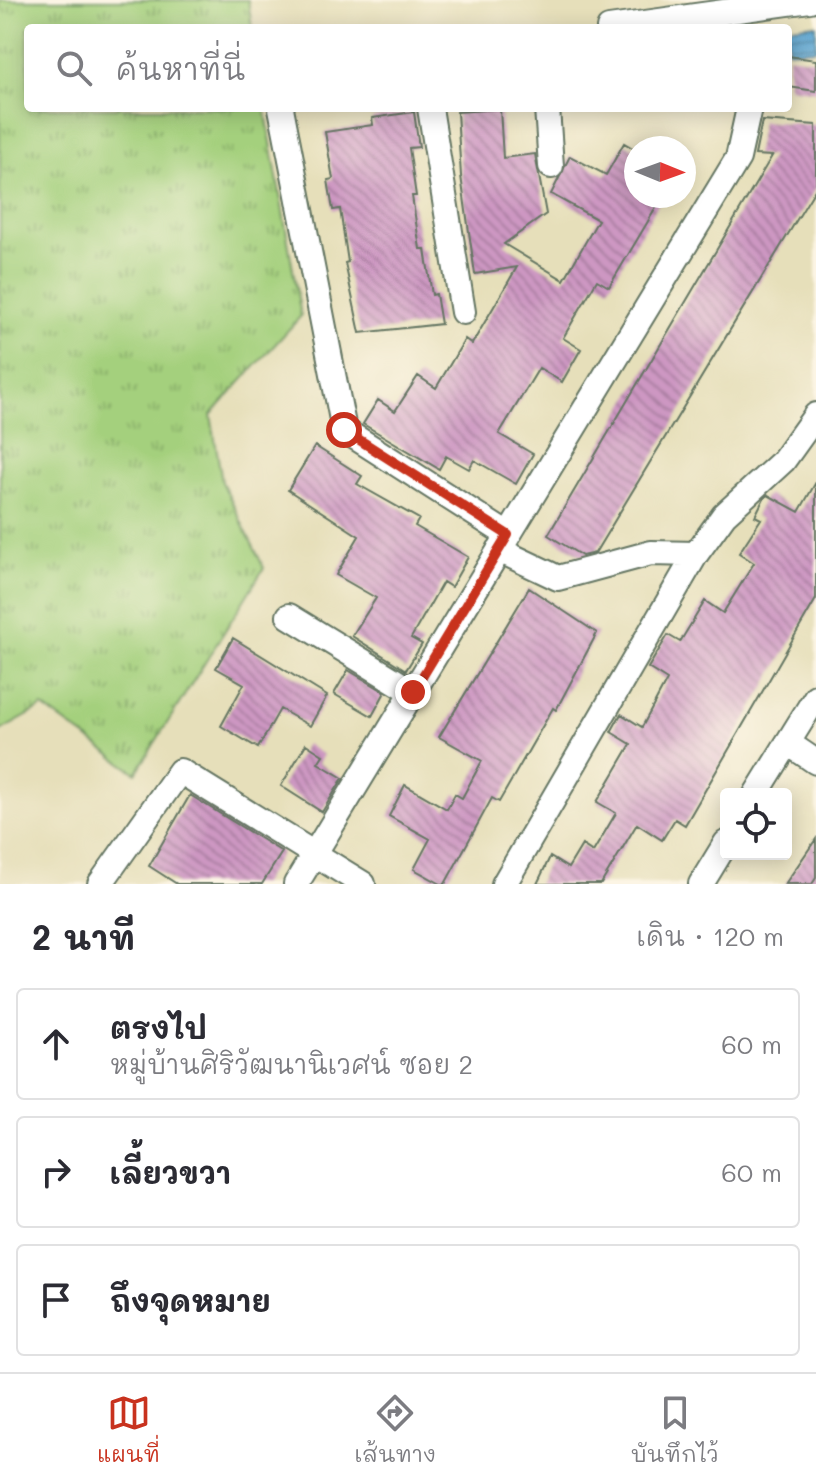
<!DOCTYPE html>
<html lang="th">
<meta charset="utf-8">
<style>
:root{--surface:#fff;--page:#f2f2f3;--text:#2b2b33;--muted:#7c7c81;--line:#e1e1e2;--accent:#c8321e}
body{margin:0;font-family:Mali,"Playpen Sans Thai",sans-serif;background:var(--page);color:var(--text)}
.controls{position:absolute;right:24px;bottom:24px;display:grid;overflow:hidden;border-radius:8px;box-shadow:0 4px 20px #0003}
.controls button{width:72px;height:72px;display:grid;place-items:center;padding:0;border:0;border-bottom:2px solid var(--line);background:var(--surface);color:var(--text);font:40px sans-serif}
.compass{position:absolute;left:624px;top:136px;width:72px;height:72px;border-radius:50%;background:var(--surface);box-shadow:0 4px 20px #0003;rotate:91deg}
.stop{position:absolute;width:24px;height:24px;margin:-18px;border:6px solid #c8321e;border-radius:50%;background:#fff}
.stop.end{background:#c8321e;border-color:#fff;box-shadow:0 2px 8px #0008}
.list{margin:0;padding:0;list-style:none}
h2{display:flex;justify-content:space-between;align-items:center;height:104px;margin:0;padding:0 32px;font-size:34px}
h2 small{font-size:26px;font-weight:400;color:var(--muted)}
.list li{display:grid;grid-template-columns:52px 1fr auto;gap:24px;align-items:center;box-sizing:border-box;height:112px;margin:0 16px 16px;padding:0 16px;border:2px solid var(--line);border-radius:8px}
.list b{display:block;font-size:30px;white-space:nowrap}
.list p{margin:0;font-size:26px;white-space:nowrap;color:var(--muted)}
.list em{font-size:26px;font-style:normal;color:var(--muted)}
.icon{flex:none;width:44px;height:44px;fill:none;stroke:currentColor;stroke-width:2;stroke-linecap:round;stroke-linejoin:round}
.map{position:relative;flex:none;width:816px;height:884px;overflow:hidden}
.search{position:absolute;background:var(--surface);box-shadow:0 4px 20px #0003;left:24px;right:24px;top:24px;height:88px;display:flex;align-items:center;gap:20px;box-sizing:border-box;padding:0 28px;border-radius:8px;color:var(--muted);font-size:30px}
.sheet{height:488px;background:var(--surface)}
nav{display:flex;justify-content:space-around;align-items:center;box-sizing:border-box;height:112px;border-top:2px solid var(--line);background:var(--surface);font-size:22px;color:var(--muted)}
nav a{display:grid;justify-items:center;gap:4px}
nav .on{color:var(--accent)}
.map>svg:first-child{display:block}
</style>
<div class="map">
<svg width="816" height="884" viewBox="0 0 816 884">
<defs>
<pattern id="grass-tufts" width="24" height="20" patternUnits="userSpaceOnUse" patternTransform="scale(2)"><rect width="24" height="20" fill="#a4d07d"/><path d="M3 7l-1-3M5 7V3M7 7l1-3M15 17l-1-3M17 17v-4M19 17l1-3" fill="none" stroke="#85aa67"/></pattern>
<pattern id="water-rules" width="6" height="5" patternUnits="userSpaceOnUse" patternTransform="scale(2)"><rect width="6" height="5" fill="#59a3d0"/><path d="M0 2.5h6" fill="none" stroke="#4986aa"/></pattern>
<pattern id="building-back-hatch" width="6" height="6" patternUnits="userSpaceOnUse" patternTransform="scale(2)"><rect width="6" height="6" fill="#cd97c2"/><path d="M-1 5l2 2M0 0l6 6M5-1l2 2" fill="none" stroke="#a67c9e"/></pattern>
</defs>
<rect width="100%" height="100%" fill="#fcf5e5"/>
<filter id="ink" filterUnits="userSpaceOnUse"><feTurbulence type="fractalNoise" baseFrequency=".0125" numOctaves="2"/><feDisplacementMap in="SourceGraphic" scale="16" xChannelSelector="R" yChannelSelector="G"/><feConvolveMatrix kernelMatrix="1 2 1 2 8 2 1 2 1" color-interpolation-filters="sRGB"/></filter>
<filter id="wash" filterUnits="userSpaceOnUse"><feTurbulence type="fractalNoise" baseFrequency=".006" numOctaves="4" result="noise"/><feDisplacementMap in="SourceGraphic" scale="32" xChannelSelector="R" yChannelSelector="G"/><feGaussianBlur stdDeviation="1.8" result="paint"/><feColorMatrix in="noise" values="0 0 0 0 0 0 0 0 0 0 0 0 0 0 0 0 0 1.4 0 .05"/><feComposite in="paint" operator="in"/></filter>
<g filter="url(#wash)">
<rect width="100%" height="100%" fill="#e6dfba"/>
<!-- grass -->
<path fill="url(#grass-tufts)" stroke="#628658" stroke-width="2" d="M0,0H248L252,28H28V108H265L301,316L211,415L222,482L264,568L136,773L43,707L0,731Z"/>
<!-- water -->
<path fill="url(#water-rules)" stroke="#3c7082" stroke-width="2" d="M816,24V49L788,51V28H783Z"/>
<g id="blocks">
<!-- building -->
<path fill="url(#building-back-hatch)" d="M788,56L816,60V91L788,87Z
M500,109L503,158L535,154L546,214L504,244L564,280L598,220L551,194L570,156L606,175L624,143L636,150V196H663L609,287L597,280L563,338L581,349L562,382L539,368L499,434L533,454L516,484L474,460L469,469L446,456L439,469L363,424L378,400L395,411L418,376L436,388L465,339L472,344L517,267L475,274L461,176L457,112Z
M414,112L419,147L409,148L416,196H412L420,249H425L432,295L436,294L441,324L360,333L345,263L348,262L340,209L333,210L328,180L333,179L325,132L373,125L372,118Z
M762,121L816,125V188L595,553L582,556L548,535L772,156L755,155Z
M315,446L362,476L357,484L419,519L415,526L468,557L451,587L443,582L411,638L422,644L406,670L352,636L376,598L336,575L359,536L288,490Z
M816,482V599L685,825L675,819L662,840L637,824L601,884H537L550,857L568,868L582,845L593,852L616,813L597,802L631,744L611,732L621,714L642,727L667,680L648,668L668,635L680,642L705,601L723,613L754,563L739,553L761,519L755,516L764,498L768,495L799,512Z
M529,588L597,633L556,710L553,708L499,802L492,798L445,884H441L414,869L430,839L389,816L405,785L447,809L455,794L462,798L482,761L439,737Z
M233,638L327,696L310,726L280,709L258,748L221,726L244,684L216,668Z
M348,670L385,692L372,716L334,694Z
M306,744L323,755L318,763L343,778L322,812L281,786Z
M190,795L282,852L262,884H177L149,866Z
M816,839V878L812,884H785Z"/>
</g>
</g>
<g filter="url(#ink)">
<use href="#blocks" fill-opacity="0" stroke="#657663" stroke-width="2"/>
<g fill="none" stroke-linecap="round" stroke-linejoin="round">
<!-- minor casing -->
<g stroke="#657663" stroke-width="28">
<path id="minor" d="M609,28L810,0
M281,108L344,430L508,535
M430,108L463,312
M547,108L551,166
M499,550L558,578L651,553L696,554
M289,616L413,692
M788,743L816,762
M756,794L816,697
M100,884L180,771L363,884
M296,884L738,158L749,108
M504,884L696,554L724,515L783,461L816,415
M701,884L726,843"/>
</g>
<!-- minor -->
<use href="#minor" stroke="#fff" stroke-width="24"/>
</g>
</g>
<g fill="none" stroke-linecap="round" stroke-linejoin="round" filter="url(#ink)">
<!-- route -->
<path stroke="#c8321e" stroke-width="10" d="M344,430L508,535L413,692"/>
</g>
</svg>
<div class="controls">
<button><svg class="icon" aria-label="locate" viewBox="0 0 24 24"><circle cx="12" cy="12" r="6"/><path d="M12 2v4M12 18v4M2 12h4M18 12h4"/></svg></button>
</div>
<svg class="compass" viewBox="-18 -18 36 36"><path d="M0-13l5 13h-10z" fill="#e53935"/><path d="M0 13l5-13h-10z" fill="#7c7c81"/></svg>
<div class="stop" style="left:344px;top:430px"></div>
<div class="stop end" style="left:413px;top:692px"></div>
<div class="search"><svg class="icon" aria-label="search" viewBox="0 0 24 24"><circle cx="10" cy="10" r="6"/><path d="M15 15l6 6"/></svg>ค้นหาที่นี่</div>
</div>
<section class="sheet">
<h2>2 นาที<small>เดิน · 120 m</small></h2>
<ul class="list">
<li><svg class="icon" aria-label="ahead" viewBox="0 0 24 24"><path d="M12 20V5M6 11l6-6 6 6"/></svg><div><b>ตรงไป</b><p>หมู่บ้านศิริวัฒนานิเวศน์ ซอย 2</p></div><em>60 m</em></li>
<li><svg class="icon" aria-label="right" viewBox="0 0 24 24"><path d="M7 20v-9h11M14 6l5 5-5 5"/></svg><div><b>เลี้ยวขวา</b></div><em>60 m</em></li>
<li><svg class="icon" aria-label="arrive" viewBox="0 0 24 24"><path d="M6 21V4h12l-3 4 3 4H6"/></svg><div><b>ถึงจุดหมาย</b></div></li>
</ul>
</section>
<nav>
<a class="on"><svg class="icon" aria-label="map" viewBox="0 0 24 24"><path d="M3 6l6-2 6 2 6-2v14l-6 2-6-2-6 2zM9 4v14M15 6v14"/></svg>แผนที่</a>
<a><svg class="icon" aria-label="directions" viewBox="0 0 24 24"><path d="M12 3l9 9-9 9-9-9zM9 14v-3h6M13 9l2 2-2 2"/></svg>เส้นทาง</a>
<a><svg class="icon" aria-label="saved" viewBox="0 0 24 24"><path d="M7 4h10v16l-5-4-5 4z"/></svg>บันทึกไว้</a>
</nav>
